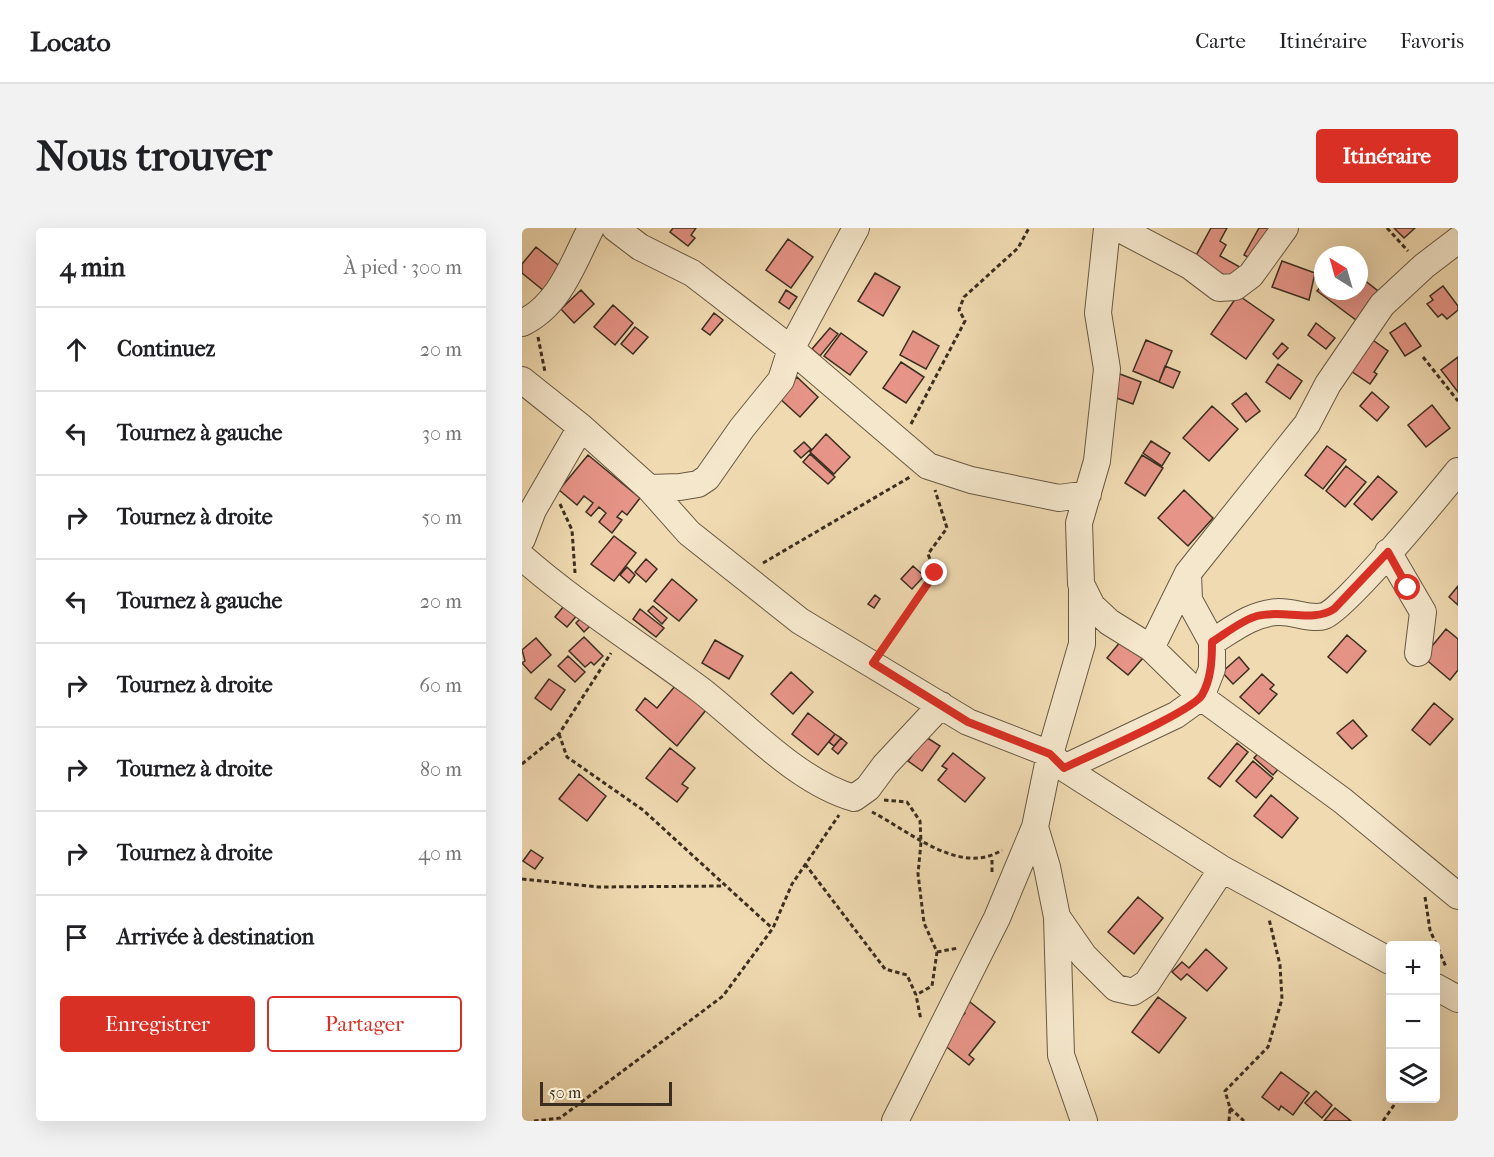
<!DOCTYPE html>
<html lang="fr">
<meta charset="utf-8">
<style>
:root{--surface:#fff;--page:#f2f2f2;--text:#202124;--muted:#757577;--line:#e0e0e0;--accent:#d93025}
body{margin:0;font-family:"IM FELL French Canon",serif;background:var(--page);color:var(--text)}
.controls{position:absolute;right:18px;bottom:18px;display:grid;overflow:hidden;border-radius:6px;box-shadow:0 6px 24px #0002}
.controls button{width:54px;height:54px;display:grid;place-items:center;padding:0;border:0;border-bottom:2px solid var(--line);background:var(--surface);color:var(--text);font:30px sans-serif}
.compass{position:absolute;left:792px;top:18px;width:54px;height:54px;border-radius:50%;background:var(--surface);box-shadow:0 6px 24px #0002;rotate:323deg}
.scale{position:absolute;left:18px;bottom:15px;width:132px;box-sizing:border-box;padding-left:6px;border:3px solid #3b2e20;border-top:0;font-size:16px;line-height:21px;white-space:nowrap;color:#3b2e20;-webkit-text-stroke:4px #f5e7cc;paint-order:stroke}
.stop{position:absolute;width:18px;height:18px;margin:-14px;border:4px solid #d93025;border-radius:50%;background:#fff}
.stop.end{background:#d93025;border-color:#fff;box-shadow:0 2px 6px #0008}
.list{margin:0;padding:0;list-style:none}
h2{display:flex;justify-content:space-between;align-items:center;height:78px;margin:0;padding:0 24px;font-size:26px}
h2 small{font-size:20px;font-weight:400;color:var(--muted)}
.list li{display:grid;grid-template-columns:39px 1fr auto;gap:18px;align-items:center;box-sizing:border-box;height:84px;padding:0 24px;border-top:2px solid var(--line)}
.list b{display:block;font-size:22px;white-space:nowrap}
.list em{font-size:20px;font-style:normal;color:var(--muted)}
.actions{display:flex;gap:12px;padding:18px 24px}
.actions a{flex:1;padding:14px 0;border:2px solid var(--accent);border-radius:6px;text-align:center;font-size:21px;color:var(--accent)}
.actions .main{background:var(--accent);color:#fff}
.icon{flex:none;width:33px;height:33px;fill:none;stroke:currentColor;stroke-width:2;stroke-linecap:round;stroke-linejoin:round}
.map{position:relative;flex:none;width:936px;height:893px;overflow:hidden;border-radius:6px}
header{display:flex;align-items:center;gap:36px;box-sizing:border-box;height:84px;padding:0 30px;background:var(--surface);border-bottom:2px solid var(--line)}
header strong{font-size:28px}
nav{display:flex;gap:33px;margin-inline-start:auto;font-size:21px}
.intro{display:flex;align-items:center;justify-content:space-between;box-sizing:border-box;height:144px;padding:0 36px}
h1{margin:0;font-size:42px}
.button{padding:15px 27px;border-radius:6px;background:var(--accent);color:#fff;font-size:21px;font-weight:700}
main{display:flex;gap:36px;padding:0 36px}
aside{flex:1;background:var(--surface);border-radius:6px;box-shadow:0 6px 24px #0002}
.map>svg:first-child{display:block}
</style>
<header>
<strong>Locato</strong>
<nav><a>Carte</a><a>Itinéraire</a><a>Favoris</a></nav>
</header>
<div class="intro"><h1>Nous trouver</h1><a class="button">Itinéraire</a></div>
<main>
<aside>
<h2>4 min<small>À pied · 300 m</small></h2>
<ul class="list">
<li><svg class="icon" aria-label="ahead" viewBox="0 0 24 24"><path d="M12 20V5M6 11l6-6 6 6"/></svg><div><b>Continuez</b></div><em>20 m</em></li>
<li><svg class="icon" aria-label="left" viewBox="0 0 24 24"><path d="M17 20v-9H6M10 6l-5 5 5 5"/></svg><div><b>Tournez à gauche</b></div><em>30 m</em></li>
<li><svg class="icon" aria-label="right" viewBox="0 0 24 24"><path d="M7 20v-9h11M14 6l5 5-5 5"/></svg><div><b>Tournez à droite</b></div><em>50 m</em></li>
<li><svg class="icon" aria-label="left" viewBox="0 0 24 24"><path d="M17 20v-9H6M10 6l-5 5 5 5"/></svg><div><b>Tournez à gauche</b></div><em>20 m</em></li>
<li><svg class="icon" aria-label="right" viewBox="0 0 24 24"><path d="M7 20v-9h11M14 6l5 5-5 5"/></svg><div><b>Tournez à droite</b></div><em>60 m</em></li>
<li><svg class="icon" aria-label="right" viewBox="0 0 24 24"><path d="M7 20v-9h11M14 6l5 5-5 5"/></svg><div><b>Tournez à droite</b></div><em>80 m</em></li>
<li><svg class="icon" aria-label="right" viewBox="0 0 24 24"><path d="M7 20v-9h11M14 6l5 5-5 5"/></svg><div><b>Tournez à droite</b></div><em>40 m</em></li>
<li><svg class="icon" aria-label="arrive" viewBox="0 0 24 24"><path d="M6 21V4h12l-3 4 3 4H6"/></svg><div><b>Arrivée à destination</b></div></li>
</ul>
<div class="actions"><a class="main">Enregistrer</a><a>Partager</a></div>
</aside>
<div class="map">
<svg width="936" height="893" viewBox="0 0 936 893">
<rect width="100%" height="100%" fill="#f0dab1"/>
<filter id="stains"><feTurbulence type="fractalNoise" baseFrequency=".00333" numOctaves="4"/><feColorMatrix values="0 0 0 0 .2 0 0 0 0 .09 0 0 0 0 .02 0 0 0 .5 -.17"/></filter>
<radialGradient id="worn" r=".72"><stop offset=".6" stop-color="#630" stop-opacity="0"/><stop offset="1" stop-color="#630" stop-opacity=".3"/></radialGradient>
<!-- building -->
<path fill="#e69487" stroke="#3b2e20" stroke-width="1.5" d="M151,0H174L169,7L173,10L166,18L148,4Z
M689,0H705L698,13L704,17L698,28L725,43L717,56L672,31Z
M737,0H754L735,34L722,27Z
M872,0H893L882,10Z
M266,11L291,29L269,60L244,42Z
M14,19L40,40L22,63L0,45V36Z
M760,33L793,45L787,72L750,59Z
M353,45L378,59L361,88L336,73Z
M837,48L860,66L838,95L795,63L801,56V63H837Z
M921,58L936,78V82L925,91L920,86L916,89L905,76L911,72L908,68Z
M59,62L72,76L52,95L39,81Z
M264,62L275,69L267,81L257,74Z
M716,67L752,92L724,131L689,106Z
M91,77L111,95L93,117L72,99Z
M192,85L201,92L188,107L180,101Z
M794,95L813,110L804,121L786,107Z
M883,95L899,118L883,128L868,105Z
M113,99L126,109L111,126L99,116Z
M308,100L316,106L298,128L290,121Z
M391,103L417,118L404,141L378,127Z
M319,105L345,124L328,147L302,128Z
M848,110L866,123L852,144L855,146L848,156L826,141Z
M624,112L650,123L637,154L611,143Z
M760,115L766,120L756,131L751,126Z
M936,129V164L919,142Z
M379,134L402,149L384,175L361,160Z
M756,136L780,153L768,171L744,154Z
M643,138L658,144L651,160L637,154Z
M598,146L619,154L611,176L589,168Z
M275,149L296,169L278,189L256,169Z
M850,164L867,179L855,193L838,178Z
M724,165L738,183L724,194L710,176Z
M910,177L928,200L904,219L886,197Z
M690,178L716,201L687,233L661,210Z
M304,206L328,229L312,246L288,224Z
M629,213L648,225L640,238L621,225Z
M282,214L289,221L279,230L272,223Z
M805,218L824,232L801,261L783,247Z
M288,226L313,249L306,256L281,234Z
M66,227L118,270L105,287L100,283L95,289L100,292L90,305L77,294L84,285L77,279L69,288L64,284L71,275L62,268L55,277L37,262Z
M620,227L641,240L623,268L603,255Z
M824,238L844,254L823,279L804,263Z
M856,248L875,264L850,292L832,276Z
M662,262L691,290L666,318L636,290Z
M92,308L114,325L92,353L69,336Z
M124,331L135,341L124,354L113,344Z
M391,338L402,348L390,361L379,351Z
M105,339L113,347L107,355L98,347Z
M150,351L175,372L157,393L132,373Z
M936,358V377L927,369Z
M353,367L358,371L352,380L346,376Z
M45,374L57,385L45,399L33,389Z
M131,378L145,390L140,396L126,383Z
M118,381L142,400L134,409L111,391Z
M62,387L71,395L62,404L54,395Z
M924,401L936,411V442L928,452L901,429Z
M825,407L844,423L825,445L806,429Z
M62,409L81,428L72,437L69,434L63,439L47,423Z
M14,410L29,427L9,445L0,435L3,433L0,422Z
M193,412L221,428L207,451L180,435Z
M599,413L621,430L606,447L585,430Z
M46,428L63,444L53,454L36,438Z
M717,429L727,441L711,456L700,444Z
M269,444L291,464L271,486L249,466Z
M740,446L752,457L748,461L755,466L737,486L718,469Z
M27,451L43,462L29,482L13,470Z
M153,458L184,482L155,518L114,482L123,470L135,480Z
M912,475L931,491L908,517L890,502Z
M286,485L313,506L296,527L270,506Z
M831,492L845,508L830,521L815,505Z
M313,506L319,510L312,518L307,514Z
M404,509L418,518L400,543L386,533Z
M319,510L325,515L316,526L310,521Z
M715,515L726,524L698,559L686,550Z
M148,520L173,540L160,556L166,560L155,574L124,550Z
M739,522L759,538L751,547L732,530Z
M431,525L463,550L443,574L416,552L425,541L420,538Z
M731,533L751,550L734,570L714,553Z
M57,546L84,568L65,593L37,571Z
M749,567L776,590L760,610L732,588Z
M9,622L21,630L13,641L1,633Z
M616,669L641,690L612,726L586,704Z
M684,721L705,740L685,763L665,746L659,752L650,744L660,734L667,740Z
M636,769L664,790L637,825L610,804Z
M443,770L473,794L447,827L452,831L447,837L416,812L423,809L443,785L436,779Z
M759,844L787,865L771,887L759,878L757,882L740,869Z
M794,863L810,877L800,890L783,875Z
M813,880L829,893H802Z"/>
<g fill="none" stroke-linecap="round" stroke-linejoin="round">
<!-- minor casing -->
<g stroke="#685944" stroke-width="28">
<path id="minor" d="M93,0L118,19L170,45L269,121L406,238L449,252L537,270L566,266
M585,0L576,85L585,141L575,233L557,295L559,356L570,378L587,394L629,420L679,469L821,573L936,668
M596,0L668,38L697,60L713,59L729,47L763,0
M0,95C38,77 51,35 69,0
M0,152L59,199L127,260L167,305L278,393L446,494L528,526L542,540L700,641L868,733
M127,260L158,259L176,256L185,250L220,200L259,152L269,121L334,0
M0,311L11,282L59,199
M866,324L901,384L896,425
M0,329C56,378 120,418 180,463C226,499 276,554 332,570L346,560L363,537L419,477
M690,414C711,401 731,385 756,384C770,383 789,392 802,388C822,383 918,265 936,243
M629,420L666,345L785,196L806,156L860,77L902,38L936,12
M542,540L654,487L679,469L690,441V414L667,372L666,345
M513,599L525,639L535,689L562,728L594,760L611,764L625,755L700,641
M535,689L539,827L562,893
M914,759L936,771
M373,893L475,690L513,599L528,526L560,416V358"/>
</g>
<!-- path -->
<path stroke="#3b2e20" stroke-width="3" stroke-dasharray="4.5 3" stroke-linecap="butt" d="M865,0L886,23
M16,109L23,144
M901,129L936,173
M389,196L443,93L437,82L442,69L496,20L507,0
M38,276L50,302L53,345
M241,335L388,249
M362,419L413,345L406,326L425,300L413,262
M37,506L45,529L121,582L250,700
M0,536L37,506L89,425
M362,572L385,574L398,593L399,614L396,646L402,695L415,724L410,758L394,767
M350,584C386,602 438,649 480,622
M283,636L363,741L385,747L394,767L399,792
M470,644V629
M0,651L76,659L202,658
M903,669L908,702L924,739
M415,724L436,720
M708,880L722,893
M12,893L38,890L201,768L251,700L270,656L317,587
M707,893L708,880L703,863L746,819L760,771L758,737L747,691
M861,893L877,870"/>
<!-- minor -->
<use href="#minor" stroke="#f5e7cc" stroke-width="26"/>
</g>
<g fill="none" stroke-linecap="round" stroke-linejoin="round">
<!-- route -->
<path stroke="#d93025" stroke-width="8" d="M413,345L351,435L446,494L528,526L542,540C566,528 670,484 680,467C689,451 690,433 690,414C703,406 720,392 735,388C760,381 791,395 812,381L866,324L886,360"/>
</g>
<rect width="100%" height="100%" filter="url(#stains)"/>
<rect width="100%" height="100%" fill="url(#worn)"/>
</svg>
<div class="controls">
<button>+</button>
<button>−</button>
<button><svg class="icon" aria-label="layers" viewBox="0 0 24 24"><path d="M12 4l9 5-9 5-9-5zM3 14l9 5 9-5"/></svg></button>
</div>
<svg class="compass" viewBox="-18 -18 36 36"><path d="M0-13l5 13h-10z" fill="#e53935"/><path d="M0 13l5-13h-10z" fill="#757577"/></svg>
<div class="scale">50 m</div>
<div class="stop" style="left:886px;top:360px"></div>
<div class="stop end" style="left:413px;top:345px"></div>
</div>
</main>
